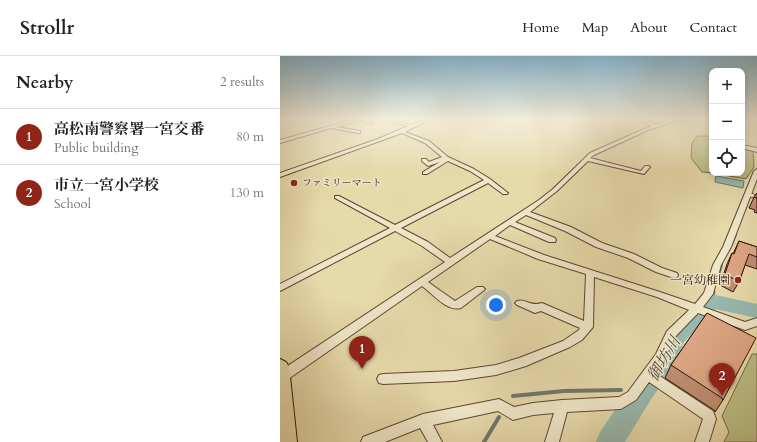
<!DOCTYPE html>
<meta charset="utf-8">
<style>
:root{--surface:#fff;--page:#f2f2f2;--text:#222;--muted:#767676;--line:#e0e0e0;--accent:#8f2418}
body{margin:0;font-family:Cardo,"Noto Serif JP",serif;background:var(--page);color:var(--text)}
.controls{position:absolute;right:12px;top:12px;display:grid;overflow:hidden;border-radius:8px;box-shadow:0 2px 6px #0003}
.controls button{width:36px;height:36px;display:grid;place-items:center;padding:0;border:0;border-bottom:1px solid var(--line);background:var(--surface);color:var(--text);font:20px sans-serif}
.you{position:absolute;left:216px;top:249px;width:14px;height:14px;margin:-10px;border:3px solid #fff;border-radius:50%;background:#1a73e8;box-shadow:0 0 0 6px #1a73e833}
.badge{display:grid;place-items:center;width:26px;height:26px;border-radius:50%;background:var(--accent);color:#fff;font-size:13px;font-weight:700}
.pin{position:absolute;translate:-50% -33px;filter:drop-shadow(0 1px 2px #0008)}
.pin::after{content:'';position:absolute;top:21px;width:14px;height:12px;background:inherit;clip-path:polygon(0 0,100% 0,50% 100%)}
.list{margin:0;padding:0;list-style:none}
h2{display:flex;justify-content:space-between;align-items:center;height:52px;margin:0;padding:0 16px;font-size:17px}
h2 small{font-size:13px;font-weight:400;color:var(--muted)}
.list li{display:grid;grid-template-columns:26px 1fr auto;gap:12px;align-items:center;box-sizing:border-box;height:56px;padding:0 16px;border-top:1px solid var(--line)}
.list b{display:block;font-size:15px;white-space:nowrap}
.list p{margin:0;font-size:13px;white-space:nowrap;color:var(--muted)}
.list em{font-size:13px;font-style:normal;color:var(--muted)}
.icon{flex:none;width:22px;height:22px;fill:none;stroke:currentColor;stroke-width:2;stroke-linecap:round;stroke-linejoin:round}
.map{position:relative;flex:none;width:477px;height:386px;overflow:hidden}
header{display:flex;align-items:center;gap:24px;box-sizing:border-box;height:56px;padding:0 20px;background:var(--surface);border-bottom:1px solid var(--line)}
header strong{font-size:19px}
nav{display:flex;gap:22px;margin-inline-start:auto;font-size:14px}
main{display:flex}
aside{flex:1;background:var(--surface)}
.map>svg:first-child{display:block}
</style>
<header>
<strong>Strollr</strong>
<nav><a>Home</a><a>Map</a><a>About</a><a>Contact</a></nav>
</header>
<main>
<aside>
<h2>Nearby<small>2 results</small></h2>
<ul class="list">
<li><span class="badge">1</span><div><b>高松南警察署一宮交番</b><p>Public building</p></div><em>80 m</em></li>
<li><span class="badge">2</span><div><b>市立一宮小学校</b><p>School</p></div><em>130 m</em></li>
</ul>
</aside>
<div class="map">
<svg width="477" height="386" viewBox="0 0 477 386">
<rect width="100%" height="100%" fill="#e6d9aa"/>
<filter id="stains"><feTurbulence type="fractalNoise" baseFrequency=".005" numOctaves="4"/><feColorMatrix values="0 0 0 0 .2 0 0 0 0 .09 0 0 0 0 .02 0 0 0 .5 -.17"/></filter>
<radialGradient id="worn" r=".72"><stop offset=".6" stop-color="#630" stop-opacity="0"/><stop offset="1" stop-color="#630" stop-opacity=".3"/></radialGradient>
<!-- green -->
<path fill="#bcbd84" stroke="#766846" d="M417,80H432V117L422,116L411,102L412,87Z
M462,92L473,95L474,111L466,123L432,117H462Z
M472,298H477V386H444L449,376L442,360Z"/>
<!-- water -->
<path fill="#97b9ae" stroke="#6e776c" d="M436,120L464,125L463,132L435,126Z"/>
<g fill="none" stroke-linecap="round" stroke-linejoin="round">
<!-- stream-far2 -->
<path stroke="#6e776c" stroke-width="2.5" d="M451,190L456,178
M441,211L442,207"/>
<!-- stream-far1 -->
<path stroke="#6e776c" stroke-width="3" d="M438,221L441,210
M431,245L434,236"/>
<!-- stream -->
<path stroke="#6e776c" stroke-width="4" d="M233,340L284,335L341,334
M204,386L219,361"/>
<!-- river -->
<path fill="#97b9ae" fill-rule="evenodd" d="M431,238L477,248V262L435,253L404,286L393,311L370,345L345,386H316L320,376L352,329L377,297L388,275L424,240Z"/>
<!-- lane casing -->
<g stroke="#5e4530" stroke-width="4.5">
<path id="lane" d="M468,138L477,141"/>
</g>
<!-- street casing -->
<g stroke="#5e4530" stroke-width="2">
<path id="street" d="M75,63H82L93,67L91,68L78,64L57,71L80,75V77H78L51,72L0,87V84Z
M103,63C111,63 126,69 132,68C138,68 140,63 150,63L125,76L149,85L168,101L194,113L210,123L228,137L227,138H223L208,127L121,172L148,186L170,202L259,144L273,133L310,97L371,70L359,63H364L376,69L389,65L414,63L390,67L368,74L314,99L310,102L361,115L365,110H369L370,111L364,118L308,105L277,135L250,156L291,171L322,187L354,198L382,212L397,217L398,219L397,221L394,222L376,216L348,202L316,191L285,175L246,159L235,166L275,182L276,184L275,186H269L230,169L215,180L264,199L383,237L415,248L424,237L433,209L443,191L474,115L477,113V123L451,191L441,209L433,238L423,251L465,266L477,262V270L465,274L418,257L395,281L384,304L375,317L433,355L436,363L429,386H415L423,363L369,326L356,344L341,353L287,356L279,386H265L274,357L253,359L233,364L218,355L153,369L162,386H148L140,372L105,386H81L83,381L143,358L219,343L234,351L253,347L282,344L339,341L348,336L376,298L387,275L409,254L377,241L314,221L313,271L302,284L290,291L246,310L216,319L174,325L103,328L99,327L97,323L99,319L103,318L174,315L216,309L239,302L283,285L299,274L300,272L261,255L255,257L237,249L235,247L237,245C246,242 250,251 262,247L304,265L306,218L258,203L210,183L148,226L175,245L197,231H203L205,233L203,235L181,252C167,256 153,238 142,230L4,326L0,327V315L165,206L142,190L115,175L0,235V228L110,172L55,142V140H59L115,169L204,124L190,115L168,105L147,118H143V116L160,106L148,110L142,105V103H146L149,106L162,101L145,87L122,77L0,121V117L98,83L128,70Z
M462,89L477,92V96L462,92Z"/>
</g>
<!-- primary casing -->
<g stroke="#301408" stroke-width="2">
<path id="primary" d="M0,303L6,306L9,311L17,386H0Z"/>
</g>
<!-- lane -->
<use href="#lane" stroke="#efe6c8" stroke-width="3"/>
<!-- street -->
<use href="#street" fill="#efe6c8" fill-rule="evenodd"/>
<!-- primary -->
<use href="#primary" fill="#e6d9aa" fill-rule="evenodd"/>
</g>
<!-- wall -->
<path fill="#bd8e71" stroke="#301408" d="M477,137V157L474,156L475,154L469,152L474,141Z
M459,185L477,191V213L465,209L459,226L453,236L440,229L447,208L452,197L453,198Z
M427,257L443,344L435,356L434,354L385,322L391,309Z"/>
<!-- building -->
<path fill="#dca583" stroke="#301408" d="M477,137V142L474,141Z
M459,185L477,191V201L469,198L459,226L445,218L452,197L454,198Z
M427,257L476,282L443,344L442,342L391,309Z"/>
<!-- sky -->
<linearGradient id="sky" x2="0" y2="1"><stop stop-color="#87b6d1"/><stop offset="0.54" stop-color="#f4eed9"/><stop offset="1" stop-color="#f4eed9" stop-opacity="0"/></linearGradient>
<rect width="477" height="117" fill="url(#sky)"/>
<!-- markers -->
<g fill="#8f2418" stroke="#efe6c8" stroke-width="1.5">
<circle cx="14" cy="127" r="4"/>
<circle cx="458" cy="224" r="4"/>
</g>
<g text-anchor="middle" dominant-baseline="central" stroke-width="3" stroke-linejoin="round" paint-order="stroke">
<!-- far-poi labels -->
<g font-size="10" fill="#301408" stroke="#efe6c8" text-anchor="start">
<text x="22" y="127">ファミリーマート</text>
</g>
<!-- poi labels -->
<g font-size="12" fill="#301408" stroke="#efe6c8" text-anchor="end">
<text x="450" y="224">一宮幼稚園</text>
</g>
<!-- near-water labels -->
<g font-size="16" font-style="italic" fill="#544e42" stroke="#efe6c8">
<text transform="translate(384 303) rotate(-59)">御坊川</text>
</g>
</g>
<rect width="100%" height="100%" filter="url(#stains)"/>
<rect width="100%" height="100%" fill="url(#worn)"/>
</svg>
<div class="controls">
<button>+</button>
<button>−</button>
<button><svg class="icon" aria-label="locate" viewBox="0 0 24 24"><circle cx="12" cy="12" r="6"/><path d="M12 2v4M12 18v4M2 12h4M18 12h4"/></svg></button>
</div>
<div class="you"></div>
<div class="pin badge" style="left:82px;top:313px">1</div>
<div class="pin badge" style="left:442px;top:340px">2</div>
</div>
</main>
